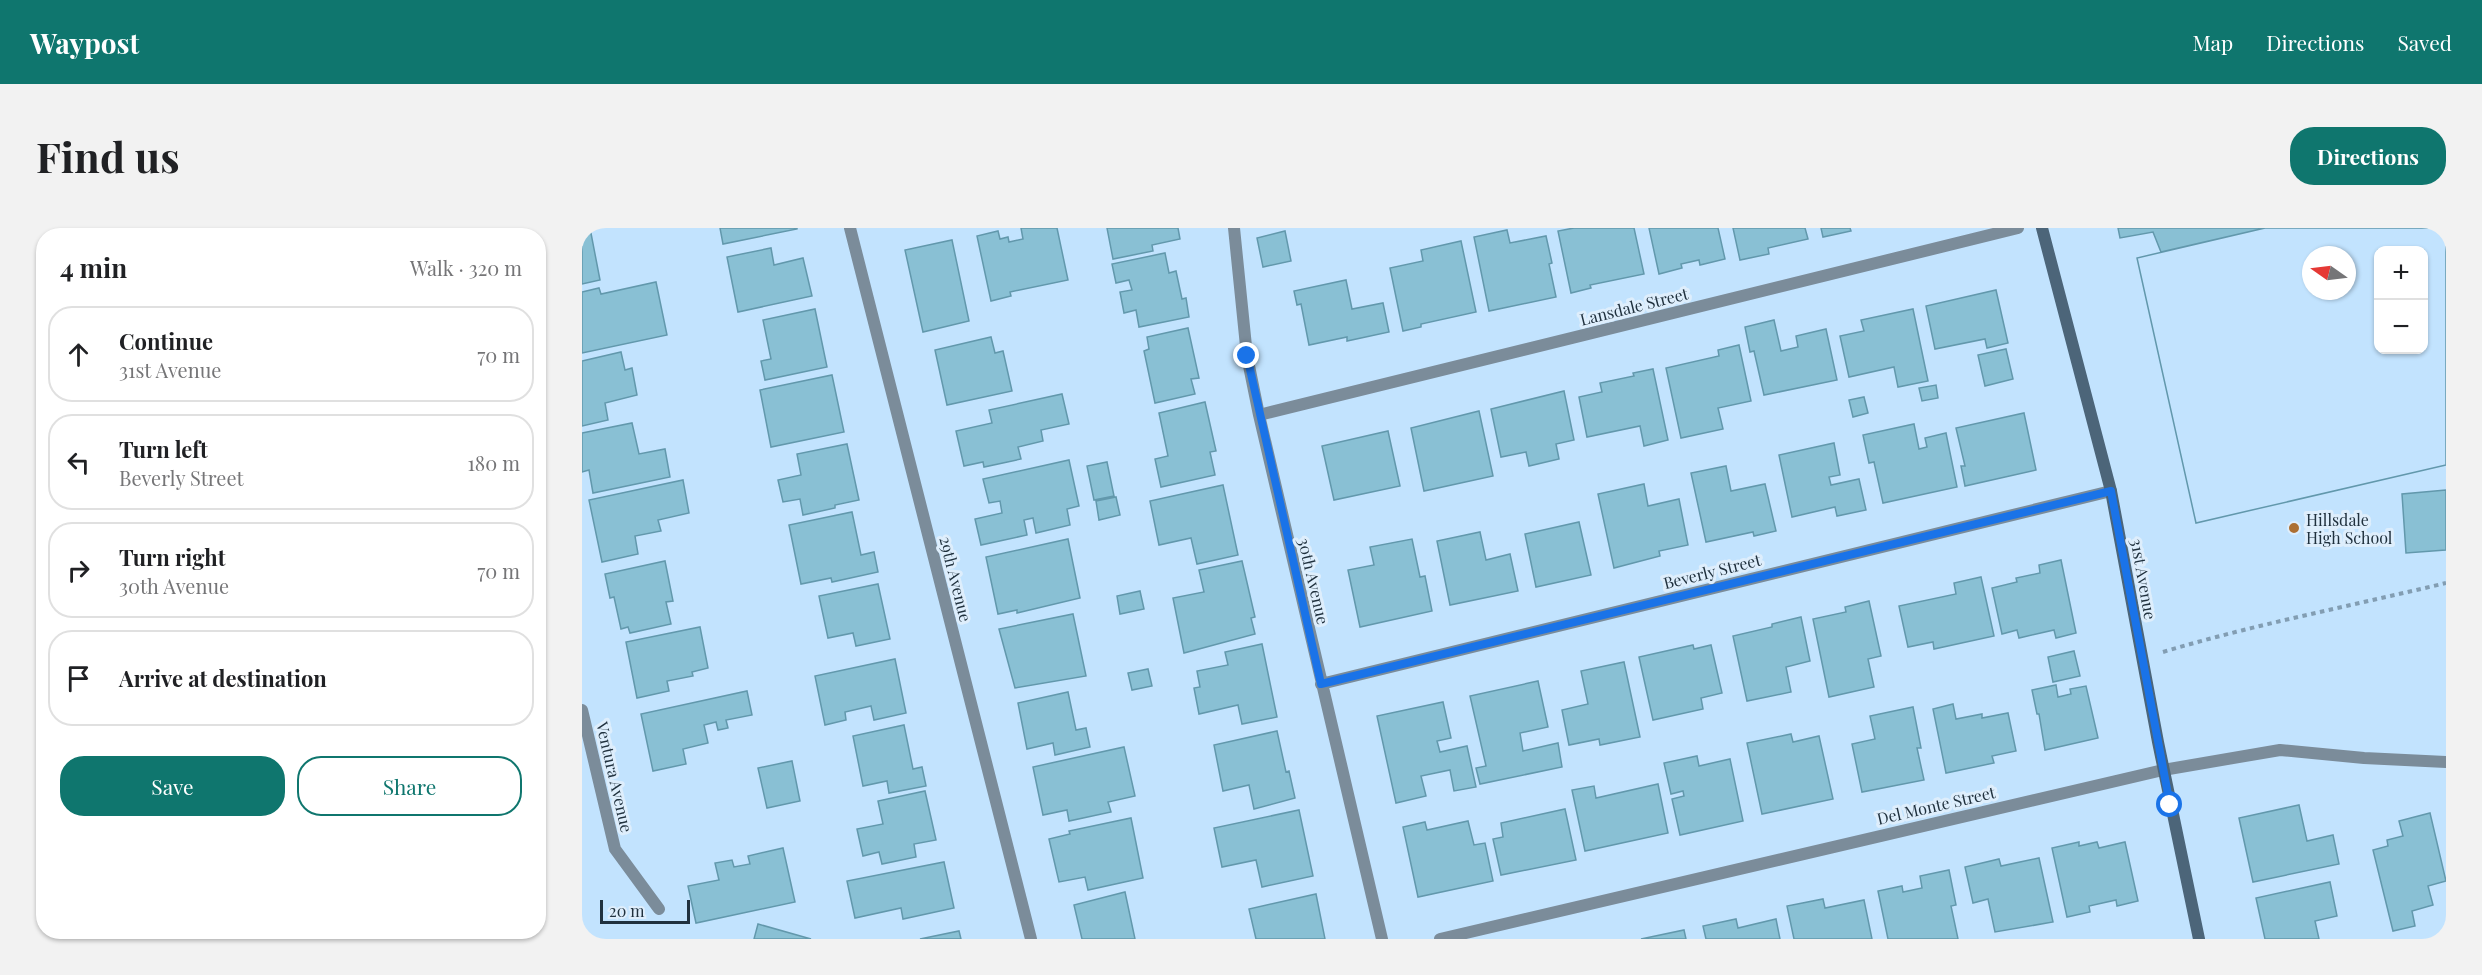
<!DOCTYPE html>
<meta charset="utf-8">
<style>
:root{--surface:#fff;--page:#f2f2f2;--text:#202124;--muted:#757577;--line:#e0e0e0;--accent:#0f766e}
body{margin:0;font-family:"Playfair Display",serif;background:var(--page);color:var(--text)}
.controls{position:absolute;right:18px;top:18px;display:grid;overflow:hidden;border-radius:12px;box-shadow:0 2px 4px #0004}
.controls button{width:54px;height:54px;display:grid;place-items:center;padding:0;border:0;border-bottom:2px solid var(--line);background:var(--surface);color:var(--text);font:30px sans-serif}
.compass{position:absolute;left:1720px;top:18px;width:54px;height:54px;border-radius:50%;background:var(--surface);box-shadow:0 2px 4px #0004;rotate:284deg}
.scale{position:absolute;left:18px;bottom:15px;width:90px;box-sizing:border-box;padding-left:6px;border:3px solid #20313e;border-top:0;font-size:16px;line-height:21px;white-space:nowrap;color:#20313e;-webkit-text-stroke:4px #deeefc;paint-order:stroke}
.stop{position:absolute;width:18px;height:18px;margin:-14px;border:4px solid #1a73e8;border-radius:50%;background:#fff}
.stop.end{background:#1a73e8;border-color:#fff;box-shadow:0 2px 6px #0008}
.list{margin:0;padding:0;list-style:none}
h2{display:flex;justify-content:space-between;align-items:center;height:78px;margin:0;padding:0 24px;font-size:26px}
h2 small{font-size:20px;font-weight:400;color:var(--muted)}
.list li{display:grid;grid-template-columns:39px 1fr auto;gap:18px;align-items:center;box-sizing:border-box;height:96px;margin:0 12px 12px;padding:0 12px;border:2px solid var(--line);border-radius:24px}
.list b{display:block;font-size:22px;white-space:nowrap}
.list p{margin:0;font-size:20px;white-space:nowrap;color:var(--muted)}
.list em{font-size:20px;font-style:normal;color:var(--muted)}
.actions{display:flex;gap:12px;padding:18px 24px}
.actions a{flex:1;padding:14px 0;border:2px solid var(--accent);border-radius:24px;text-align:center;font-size:21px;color:var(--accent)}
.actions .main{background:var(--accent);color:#fff}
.icon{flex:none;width:33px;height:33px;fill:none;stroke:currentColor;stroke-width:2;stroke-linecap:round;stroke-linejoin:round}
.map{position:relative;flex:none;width:1864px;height:711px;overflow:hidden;border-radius:24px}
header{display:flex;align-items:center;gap:36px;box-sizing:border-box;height:84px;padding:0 30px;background:var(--accent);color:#fff}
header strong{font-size:28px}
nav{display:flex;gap:33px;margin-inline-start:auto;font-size:21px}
.intro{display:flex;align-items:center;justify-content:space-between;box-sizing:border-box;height:144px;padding:0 36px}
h1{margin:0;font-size:42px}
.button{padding:15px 27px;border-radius:24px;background:var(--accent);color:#fff;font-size:21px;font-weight:700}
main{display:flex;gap:36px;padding:0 36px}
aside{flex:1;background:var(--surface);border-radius:24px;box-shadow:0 2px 4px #0004}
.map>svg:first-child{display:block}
</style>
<header>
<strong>Waypost</strong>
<nav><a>Map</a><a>Directions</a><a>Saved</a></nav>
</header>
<div class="intro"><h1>Find us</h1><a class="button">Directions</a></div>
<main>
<aside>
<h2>4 min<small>Walk · 320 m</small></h2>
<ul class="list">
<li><svg class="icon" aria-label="ahead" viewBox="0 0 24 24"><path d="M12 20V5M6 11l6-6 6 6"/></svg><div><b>Continue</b><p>31st Avenue</p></div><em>70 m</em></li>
<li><svg class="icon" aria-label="left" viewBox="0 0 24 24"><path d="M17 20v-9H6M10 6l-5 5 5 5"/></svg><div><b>Turn left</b><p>Beverly Street</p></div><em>180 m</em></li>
<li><svg class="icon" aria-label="right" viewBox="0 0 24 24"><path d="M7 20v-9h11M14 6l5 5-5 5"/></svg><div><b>Turn right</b><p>30th Avenue</p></div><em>70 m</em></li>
<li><svg class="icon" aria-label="arrive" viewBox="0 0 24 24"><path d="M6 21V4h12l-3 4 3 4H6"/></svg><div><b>Arrive at destination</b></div></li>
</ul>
<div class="actions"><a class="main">Save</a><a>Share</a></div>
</aside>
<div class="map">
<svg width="1864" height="711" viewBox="0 0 1864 711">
<rect width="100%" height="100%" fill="#c2e3fe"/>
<!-- building -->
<path fill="#89c0d4" stroke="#6298ac" stroke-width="1.5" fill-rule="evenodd" d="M0,0H8L18,52L0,56Z
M138,0H215V1L141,16Z
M439,0H475L486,52L428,64L429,68L409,73L395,8L416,3L418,11L426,9L427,14L441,11Z
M525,0H596L598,11L570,17L571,23L531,31Z
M992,0H1052L1062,46L1008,57L1009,60L989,65L976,3Z
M1067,0H1136L1143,31L1118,37L1117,32L1099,36L1100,40L1077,46Z
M1151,0H1223L1226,11L1186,20L1187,26L1158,32Z
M1239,0H1268L1269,3L1241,9Z
M1536,0H1683L1579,24L1571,4L1538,10Z
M1683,0H1864V237L1614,295L1555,30ZM1796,22H1842V122H1796ZM1729,27H1765V63H1729Z
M1683,0H1864V237L1614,295L1555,30ZM1796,22H1842V122H1796ZM1729,27H1765V63H1729Z
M925,2L928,15L964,8L970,35L967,36L974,69L907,83L892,9Z
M703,3L709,33L681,39L675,10Z
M370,12L387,93L341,104L323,22Z
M879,13L894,84L839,96V99L821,103L808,40L841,33L839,22Z
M189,20L192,37L221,30L230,68L156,84L145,29Z
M583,25L587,45L594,43L600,71L604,70L607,89L557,99L554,82L542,85L538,64L550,62L547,52L534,55L530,36Z
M764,52L770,81L801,75L807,104L765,113V109L727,117L719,76L715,77L712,63Z
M74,54L85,107L0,125V64L17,60L19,66Z
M1414,62L1426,115L1405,120L1403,111L1353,121L1344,78Z
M233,81L245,139L183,152L179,133L189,131L181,92Z
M1331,81L1346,153L1316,159L1312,139L1267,149L1258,108L1282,103L1279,92Z
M1192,92L1199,123L1216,119L1214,108L1244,101L1255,152L1182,167L1172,123L1168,124L1163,99Z
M606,100L617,150L609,151L613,166L573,175L562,123L567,121L565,109Z
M409,109L413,125L421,123L430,163L365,177L353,122Z
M1157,117L1169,173L1136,180L1141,201L1099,210L1084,140L1137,128L1136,122Z
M1424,121L1431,151L1403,158L1396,127Z
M39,124L43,142L50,140L55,167L23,175L26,192L0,198V133Z
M1071,141L1086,212L1062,218L1058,198L1005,209L997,169L1020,164L1018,155L1052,148L1051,145Z
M250,147L262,204L189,219L178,162Z
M1354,157L1356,170L1340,173L1337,160Z
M982,163L992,212L974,216L977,231L947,238L944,224L919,229L909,181Z
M480,166L487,196L459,202L461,213L436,219L439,231L402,239L401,234L382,238L374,203L410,195L407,182Z
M1282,169L1286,185L1271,189L1267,172Z
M623,174L634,223L628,224L633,247L579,259L573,231L586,228L577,185Z
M897,183L911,248L842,263L829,200Z
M1442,185L1454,242L1383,258L1379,238H1383L1374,200Z
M50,195L57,226L83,221L88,249L11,265L7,242L0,244V205Z
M1332,196L1337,221L1345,219L1343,210L1364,205L1375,259L1301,275L1292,234L1287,235L1281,207Z
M806,203L818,258L752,272L740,218Z
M1252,215L1258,247L1247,249L1249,257L1277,251L1284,282L1255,288L1253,279L1210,289L1197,227Z
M265,216L277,272L253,277V280L221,287L218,271L201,274L196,252L219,247L215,226Z
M487,232L497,278L485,281L488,297L454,305L451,290L442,292L445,307L399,317L393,291L420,285L418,273L407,275L401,251Z
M525,234L532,268L512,272L505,238Z
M1144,238L1149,263L1183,256L1194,303L1172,308L1171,304L1124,314L1109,245Z
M101,252L107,285L76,292L79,303L53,308L56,326L20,334L7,272Z
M1062,256L1066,278L1097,271L1106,317L1077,323L1078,328L1032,340L1016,266Z
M641,257L656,327L615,336L609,310L577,317L568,273Z
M1864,262V322L1824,325L1820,266Z
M534,269L538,287L517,292L514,273Z
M270,284L279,327L292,324L296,344L250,354L249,350L219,356L207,297Z
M997,294L1009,347L954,359L943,306Z
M898,304L904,332L928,326L936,363L868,377L855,313Z
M486,311L498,370L435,385V382L416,386L404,329Z
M830,311L838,349L843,348L850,383L778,399L766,342L792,337L788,319Z
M1479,332L1494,405L1474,410L1472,402L1437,410L1435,402L1420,406L1410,360L1435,354L1434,350L1458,345L1457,337Z
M83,333L91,373L84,374L89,396L48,405L46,399L39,401L32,369L28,370L23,346Z
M660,333L673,389L669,390L673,406L602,425L591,370L622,364L617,342Z
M1399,349L1412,408L1352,421L1351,414L1326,419L1317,378L1374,366L1372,355Z
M296,356L308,411L274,418L271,405L246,410L237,368Z
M558,363L562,381L538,386L535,368Z
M1287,373L1299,428L1286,431L1292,459L1247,469L1231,391L1264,384L1263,379Z
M491,386L504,448L433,460L417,401Z
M1219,389L1228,433L1204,439L1209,464L1165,473L1151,408L1190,399V396Z
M118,399L126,440L110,444L111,448L85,453L87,463L55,470L44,414Z
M680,416L695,489L660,496L656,477L617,486L612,460L618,459L615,443L646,437L643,424Z
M1111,417L1112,421L1129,417L1140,465L1119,470L1121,481L1071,492L1057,429Z
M1492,423L1498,448L1471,454L1466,429Z
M313,431L324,485L292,492L289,478L263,484L264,492L243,497L233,448Z
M1042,434L1058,509L1018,517L1017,511L987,517L980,482L1006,476L999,443Z
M566,441L570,458L550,462L546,445Z
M956,453L966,499L938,505L941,523L976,515L980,539L898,556L894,540L904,538L888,468Z
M1474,457L1476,469L1489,466L1488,461L1504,458L1516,510L1463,522L1457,486H1455L1450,462Z
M165,463L170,487L144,492L146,500L136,502L134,494L122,497L126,515L101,521L104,536L71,543L59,486Z
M486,464L494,502L504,500L508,519L473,527L471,515L445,521L436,475Z
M861,474L869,510L855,513L858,524L885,518L894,559L872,563L868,542L839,548L844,568L814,575L795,488Z
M1371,476L1374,491L1400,486V490L1426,485L1434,523L1410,528L1412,535L1364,545L1351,481Z
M1331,479L1339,520H1335L1342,552L1280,564L1270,516L1293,511L1288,488Z
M322,497L331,541L340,539L344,558L307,565L305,553L281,558L271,508Z
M695,503L704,544L707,543L713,570L672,581L667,557L641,563L632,517Z
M1209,506L1211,514L1237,508L1251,571L1180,586L1165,515Z
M542,519L553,568L526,574L529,584L487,593L485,582L461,587L451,539Z
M1115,528L1117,538L1148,531L1161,593L1098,607L1090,571L1102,568L1101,563L1089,566L1082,535Z
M210,533L218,573L185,580L176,540Z
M1076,556L1086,605L1003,623L990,562L1012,558L1014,570Z
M343,563L354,612L332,616L334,629L300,636L297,624L281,628L275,601L301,596L296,573Z
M1717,577L1725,613L1751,607L1757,636L1671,654L1657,590Z
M983,581L994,632L919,647L911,611L921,609L919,595Z
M717,582L731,648L680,659L674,632L640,639L632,600Z
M1848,585L1864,653L1846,658L1851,677L1830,683L1833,698L1811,703L1791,622L1806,618L1805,612L1821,608L1817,593Z
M549,590L561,650L506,662L503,649L477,654L467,611L488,606L487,603Z
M886,593L892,617L903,615L911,653L836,669L821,599L843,594L845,602Z
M1497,614V618L1515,614L1517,620L1543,614L1556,673L1535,678L1534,672L1507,678L1508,684L1485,689L1470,620Z
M201,620L213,674L114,695L106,658L137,652L133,635L150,632L152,639L168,636L166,628Z
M1457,630L1471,694L1413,704L1406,671L1391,675L1383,639L1417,631L1419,638Z
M362,634L372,680L321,691L319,680L273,690L265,653Z
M1367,642L1374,677L1369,678L1376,711H1306L1296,663L1320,658L1321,664L1340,660L1338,648Z
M1748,654L1755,688L1733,693L1737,711H1683L1674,670Z
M543,664L553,711H500L492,677Z
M734,666L743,711H674L667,681Z
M1241,671L1243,680L1282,672L1290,711H1212L1205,678Z
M1154,691L1156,700L1194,691L1198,711H1124L1121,698Z
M176,696L229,711H172Z
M1102,702L1104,711H1059Z
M377,703L379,711H338Z"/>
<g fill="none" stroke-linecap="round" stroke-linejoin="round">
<!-- path -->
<path stroke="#829db2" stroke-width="4" stroke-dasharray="4.5 4.5" stroke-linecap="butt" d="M1581,424C1674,396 1769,378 1864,355"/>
<!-- street -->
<path stroke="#7b8c9a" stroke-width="12" d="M268,0L449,711
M652,0L665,128L677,187L800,711
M677,187L1436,0
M739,456L1529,263
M0,482L33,621L77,681
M858,711L1581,542L1698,522L1782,530L1864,534"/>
<!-- secondary -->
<path stroke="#4c6579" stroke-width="12" d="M1460,0L1529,263L1576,514L1617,711"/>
</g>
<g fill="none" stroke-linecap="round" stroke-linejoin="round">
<!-- route -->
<path stroke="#1a73e8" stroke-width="8" d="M665,128L739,456L1529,263L1588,577"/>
</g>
<!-- markers -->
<circle fill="#ac6f32" stroke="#deeefc" stroke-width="2" cx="1712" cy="300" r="6"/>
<g text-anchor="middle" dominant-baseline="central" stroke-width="6" stroke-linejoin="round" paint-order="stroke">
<!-- street labels -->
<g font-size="16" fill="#20313e" stroke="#deeefc">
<text transform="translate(1052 78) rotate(-14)">Lansdale Street</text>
<text transform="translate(1130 343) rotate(-14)">Beverly Street</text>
<text transform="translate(374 351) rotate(76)">29th Avenue</text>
<text transform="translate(1562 351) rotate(80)">31st Avenue</text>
<text transform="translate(732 353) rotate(77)">30th Avenue</text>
<text transform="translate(33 549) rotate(77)">Ventura Avenue</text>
<text transform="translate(1354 577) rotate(-13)">Del Monte Street</text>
</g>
<!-- poi labels -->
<g font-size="16" fill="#20313e" stroke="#deeefc" text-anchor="start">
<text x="1724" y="291">Hillsdale<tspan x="1724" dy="18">High School</tspan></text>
</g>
</g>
</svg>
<div class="controls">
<button>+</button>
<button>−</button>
</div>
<svg class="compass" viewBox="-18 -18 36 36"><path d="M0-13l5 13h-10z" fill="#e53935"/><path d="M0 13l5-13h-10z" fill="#757577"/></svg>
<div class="scale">20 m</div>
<div class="stop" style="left:1588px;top:577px"></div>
<div class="stop end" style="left:665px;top:128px"></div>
</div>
</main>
